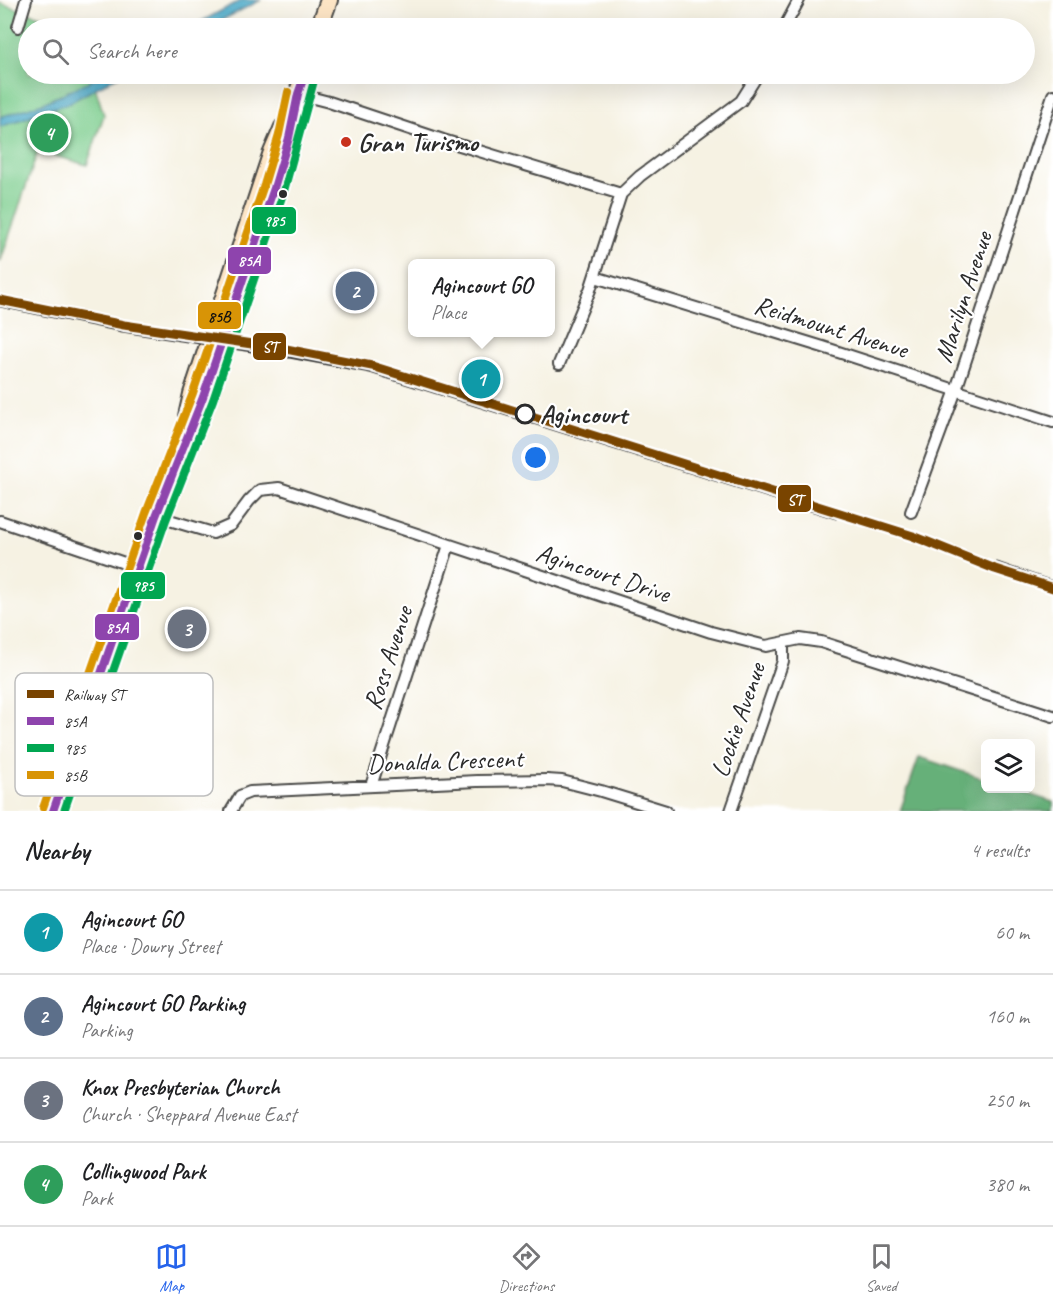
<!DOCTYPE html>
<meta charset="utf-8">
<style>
:root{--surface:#fff;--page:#f2f2f2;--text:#202124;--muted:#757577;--line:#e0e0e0;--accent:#2563eb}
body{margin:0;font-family:Caveat,sans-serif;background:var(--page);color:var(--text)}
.controls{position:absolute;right:18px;bottom:18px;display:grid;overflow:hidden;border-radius:9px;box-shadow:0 6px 24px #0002}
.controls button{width:54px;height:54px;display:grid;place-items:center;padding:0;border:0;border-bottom:2px solid var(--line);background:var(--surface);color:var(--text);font:30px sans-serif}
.you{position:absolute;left:536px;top:458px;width:21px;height:21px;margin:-15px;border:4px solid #fff;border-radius:50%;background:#1a73e8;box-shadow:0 0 0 9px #1a73e833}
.badge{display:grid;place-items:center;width:39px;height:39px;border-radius:50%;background:var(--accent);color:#fff;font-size:20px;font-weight:700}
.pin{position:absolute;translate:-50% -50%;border:3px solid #fff;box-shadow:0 2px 6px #0006}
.popup{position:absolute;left:408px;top:259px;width:147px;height:78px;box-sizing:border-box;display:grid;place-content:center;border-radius:9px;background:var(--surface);filter:drop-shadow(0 2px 4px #0005);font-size:20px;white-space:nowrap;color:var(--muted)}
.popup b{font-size:22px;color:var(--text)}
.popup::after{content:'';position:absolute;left:50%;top:100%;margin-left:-12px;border:12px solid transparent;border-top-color:var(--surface)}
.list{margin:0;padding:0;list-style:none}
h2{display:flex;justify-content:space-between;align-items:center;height:78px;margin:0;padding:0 24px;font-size:26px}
h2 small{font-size:20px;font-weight:400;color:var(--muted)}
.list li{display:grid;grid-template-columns:39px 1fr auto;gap:18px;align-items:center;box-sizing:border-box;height:84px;padding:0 24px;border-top:2px solid var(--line)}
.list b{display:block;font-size:22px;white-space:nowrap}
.list p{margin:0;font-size:20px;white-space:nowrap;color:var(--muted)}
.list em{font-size:20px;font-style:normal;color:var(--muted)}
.icon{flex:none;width:33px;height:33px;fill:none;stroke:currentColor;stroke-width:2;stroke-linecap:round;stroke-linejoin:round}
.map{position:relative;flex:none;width:1053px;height:811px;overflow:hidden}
.search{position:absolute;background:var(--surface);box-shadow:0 6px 24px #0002;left:18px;right:18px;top:18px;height:66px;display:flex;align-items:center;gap:15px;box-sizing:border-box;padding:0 21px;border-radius:33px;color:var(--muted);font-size:22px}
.sheet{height:414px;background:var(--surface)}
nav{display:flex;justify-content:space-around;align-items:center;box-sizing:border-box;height:84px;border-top:2px solid var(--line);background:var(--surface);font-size:16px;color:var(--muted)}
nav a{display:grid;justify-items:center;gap:3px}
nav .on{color:var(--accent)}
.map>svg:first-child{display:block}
</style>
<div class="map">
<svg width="1053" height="811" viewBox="0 0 1053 811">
<rect width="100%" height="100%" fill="#fff"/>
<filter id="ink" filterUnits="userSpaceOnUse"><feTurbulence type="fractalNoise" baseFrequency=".0167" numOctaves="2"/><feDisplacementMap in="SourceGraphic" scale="12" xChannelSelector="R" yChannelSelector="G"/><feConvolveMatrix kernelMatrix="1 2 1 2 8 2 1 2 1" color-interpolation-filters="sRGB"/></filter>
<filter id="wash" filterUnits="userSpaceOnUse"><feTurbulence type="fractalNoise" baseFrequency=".008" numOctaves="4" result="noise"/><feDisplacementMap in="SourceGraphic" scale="24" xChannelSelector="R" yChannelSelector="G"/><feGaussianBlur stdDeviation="1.35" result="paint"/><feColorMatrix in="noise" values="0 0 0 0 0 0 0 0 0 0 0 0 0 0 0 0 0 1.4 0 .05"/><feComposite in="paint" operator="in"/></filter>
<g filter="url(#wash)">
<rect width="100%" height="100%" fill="#f6f2e3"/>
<!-- green -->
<path fill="#7dcd8e" stroke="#547c5c" stroke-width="1.5" d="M0,3L58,22L56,28H28V74H91L104,115L87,165L38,151L0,263Z"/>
<!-- forest -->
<path fill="#66b079" stroke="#486e52" stroke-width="1.5" d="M919,757L985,779L986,788L1013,789L1053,802V811H900Z"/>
<!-- water -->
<path fill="#47a7c6" stroke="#396978" stroke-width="1.5" d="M241,0H261L207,28H189Z
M105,74H122L69,103L0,127V117L43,103Z"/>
</g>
<g filter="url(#ink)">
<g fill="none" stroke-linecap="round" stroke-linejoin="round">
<!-- street casing -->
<g stroke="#494947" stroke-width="14">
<path id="street" d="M18,27L26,0
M784,28L799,0
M298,94L329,102L443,140L621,194
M621,194L640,176L741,101L758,74
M595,277L823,347L1053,422
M559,364L590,290L621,194
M911,512L956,390L1053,95
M156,516L213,533L231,525L249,501L260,490L279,488L711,632L766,646L800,639L821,642L1053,716
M0,521L139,568
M371,786L449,545
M231,811L240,796L250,792L477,781L547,780L562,781L601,791L666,811
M731,811L783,661V644"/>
</g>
<!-- secondary casing -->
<g stroke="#494947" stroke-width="20">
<path id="secondary" d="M319,28L329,0
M293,104L305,74
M187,416L192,394L271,155L283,127
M53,811L156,516L203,397L274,188L289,138L298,94"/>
</g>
<!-- street -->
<use href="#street" stroke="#fff" stroke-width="10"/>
<!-- secondary -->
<use href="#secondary" stroke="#fde5c5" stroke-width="16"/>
<!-- rail -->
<path stroke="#2b2b2b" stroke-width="3" d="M0,306L122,331L284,356L370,372L836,518
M997,563L1053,582"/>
<!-- bus-1 casing -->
<g stroke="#fff" stroke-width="12">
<path id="bus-1" d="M53,811L156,516L203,397L274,188L289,138L298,94L305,74"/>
</g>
<!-- bus-2 casing -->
<g stroke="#fff" stroke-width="12">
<path id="bus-2" d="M64,811L166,520L213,400L284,191L315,77"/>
</g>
<!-- bus-3 casing -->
<g stroke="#fff" stroke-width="12">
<path id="bus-3" d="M43,808L146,513L193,393L264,185L279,135L288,92"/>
</g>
<!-- bus-1 -->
<use href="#bus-1" stroke="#8e44ad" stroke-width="8"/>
<!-- bus-2 -->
<use href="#bus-2" stroke="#00a651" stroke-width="8"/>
<!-- bus-3 -->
<use href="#bus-3" stroke="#d89406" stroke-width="8"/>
<!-- rail-1 casing -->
<g stroke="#fff" stroke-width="14">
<path id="rail-1" d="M0,300L124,325L286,349L372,366L913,536L995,569L1053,588"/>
</g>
<!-- rail-1 -->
<use href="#rail-1" stroke="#794400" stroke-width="9"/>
</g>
</g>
<!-- markers -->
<circle fill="#c8321e" stroke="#fff" stroke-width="2" cx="346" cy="142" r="6"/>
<g fill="#2b2b2b" stroke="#fff" stroke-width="2">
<circle cx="283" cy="194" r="5"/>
<circle cx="138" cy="536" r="5"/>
</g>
<circle fill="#fff" stroke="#2b2b2b" stroke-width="3" cx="525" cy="414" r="9"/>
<g text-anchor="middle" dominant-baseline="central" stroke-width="4.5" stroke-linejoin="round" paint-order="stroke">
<!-- poi labels -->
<g font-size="26" font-weight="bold" fill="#2b2b2b" stroke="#fff" text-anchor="start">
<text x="358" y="142">Gran Turismo</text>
</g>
<!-- street labels -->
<g font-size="26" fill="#2b2b2b" stroke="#fff">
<text transform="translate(963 297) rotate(-72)">Marilyn Avenue</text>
<text transform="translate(831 327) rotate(17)">Reidmount Avenue</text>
<text transform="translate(603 573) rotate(18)">Agincourt Drive</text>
<text transform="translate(388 658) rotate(-72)">Ross Avenue</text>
<text transform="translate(738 720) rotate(-71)">Lockie Avenue</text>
<text transform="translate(445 761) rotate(-2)">Donalda Crescent</text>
</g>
<!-- stop labels -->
<g font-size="26" font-weight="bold" fill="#2b2b2b" stroke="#fff" text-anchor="start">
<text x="540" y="414">Agincourt</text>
</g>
</g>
<!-- legend -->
<rect x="15" y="673" width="198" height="123" rx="9" fill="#fff" stroke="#bfbfbf" stroke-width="1.5"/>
<rect x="27" y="690" width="27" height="8" fill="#794400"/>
<rect x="27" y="717" width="27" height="8" fill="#8e44ad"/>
<rect x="27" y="744" width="27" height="8" fill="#00a651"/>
<rect x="27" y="771" width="27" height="8" fill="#d89406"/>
<g font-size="16" fill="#2b2b2b">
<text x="64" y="700">Railway ST</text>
<text x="64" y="727">85A</text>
<text x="64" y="754">985</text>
<text x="64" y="781">85B</text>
</g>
<g stroke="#fff" stroke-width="2">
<rect x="251" y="206" width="46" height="29" rx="6" fill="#00a651"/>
<rect x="227" y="246" width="45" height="29" rx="6" fill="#8e44ad"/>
<rect x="197" y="301" width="45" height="29" rx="6" fill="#d89406"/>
<rect x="252" y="332" width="35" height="29" rx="6" fill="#794400"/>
<rect x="777" y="484" width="35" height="29" rx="6" fill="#794400"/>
<rect x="120" y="571" width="46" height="29" rx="6" fill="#00a651"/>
<rect x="94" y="613" width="46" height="28" rx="6" fill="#8e44ad"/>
</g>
<g font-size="16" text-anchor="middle" font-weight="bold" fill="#fff">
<text x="274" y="226">985</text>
<text x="249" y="266">85A</text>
<text x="270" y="352">ST</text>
<text x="795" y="505">ST</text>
<text x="143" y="591">985</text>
<text x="117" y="633">85A</text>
</g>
<g font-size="16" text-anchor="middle" font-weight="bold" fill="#111">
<text x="219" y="322">85B</text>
</g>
</svg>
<div class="controls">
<button><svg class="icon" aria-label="layers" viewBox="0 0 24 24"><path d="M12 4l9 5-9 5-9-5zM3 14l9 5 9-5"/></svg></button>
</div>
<div class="you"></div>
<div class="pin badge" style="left:481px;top:379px;background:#0f9aa8">1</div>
<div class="popup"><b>Agincourt GO</b>Place</div>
<div class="pin badge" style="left:355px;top:291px;background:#5c6f8a">2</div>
<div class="pin badge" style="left:187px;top:629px;background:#6b7280">3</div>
<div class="pin badge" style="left:49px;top:133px;background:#2e9e5b">4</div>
<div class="search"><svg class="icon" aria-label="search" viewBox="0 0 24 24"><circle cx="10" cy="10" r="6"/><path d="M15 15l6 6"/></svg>Search here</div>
</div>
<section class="sheet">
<h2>Nearby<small>4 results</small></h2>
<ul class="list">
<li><span class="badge" style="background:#0f9aa8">1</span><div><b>Agincourt GO</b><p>Place · Dowry Street</p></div><em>60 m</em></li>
<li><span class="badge" style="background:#5c6f8a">2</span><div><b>Agincourt GO Parking</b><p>Parking</p></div><em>160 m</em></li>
<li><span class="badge" style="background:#6b7280">3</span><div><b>Knox Presbyterian Church</b><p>Church · Sheppard Avenue East</p></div><em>250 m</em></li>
<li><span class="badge" style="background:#2e9e5b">4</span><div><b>Collingwood Park</b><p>Park</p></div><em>380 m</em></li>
</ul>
</section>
<nav>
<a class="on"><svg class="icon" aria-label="map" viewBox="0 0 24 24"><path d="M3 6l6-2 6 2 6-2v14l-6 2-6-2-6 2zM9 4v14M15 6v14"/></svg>Map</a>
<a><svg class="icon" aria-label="directions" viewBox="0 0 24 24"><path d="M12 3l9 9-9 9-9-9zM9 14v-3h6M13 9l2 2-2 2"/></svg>Directions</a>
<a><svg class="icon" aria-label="saved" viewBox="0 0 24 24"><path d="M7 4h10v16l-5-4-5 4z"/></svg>Saved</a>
</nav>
